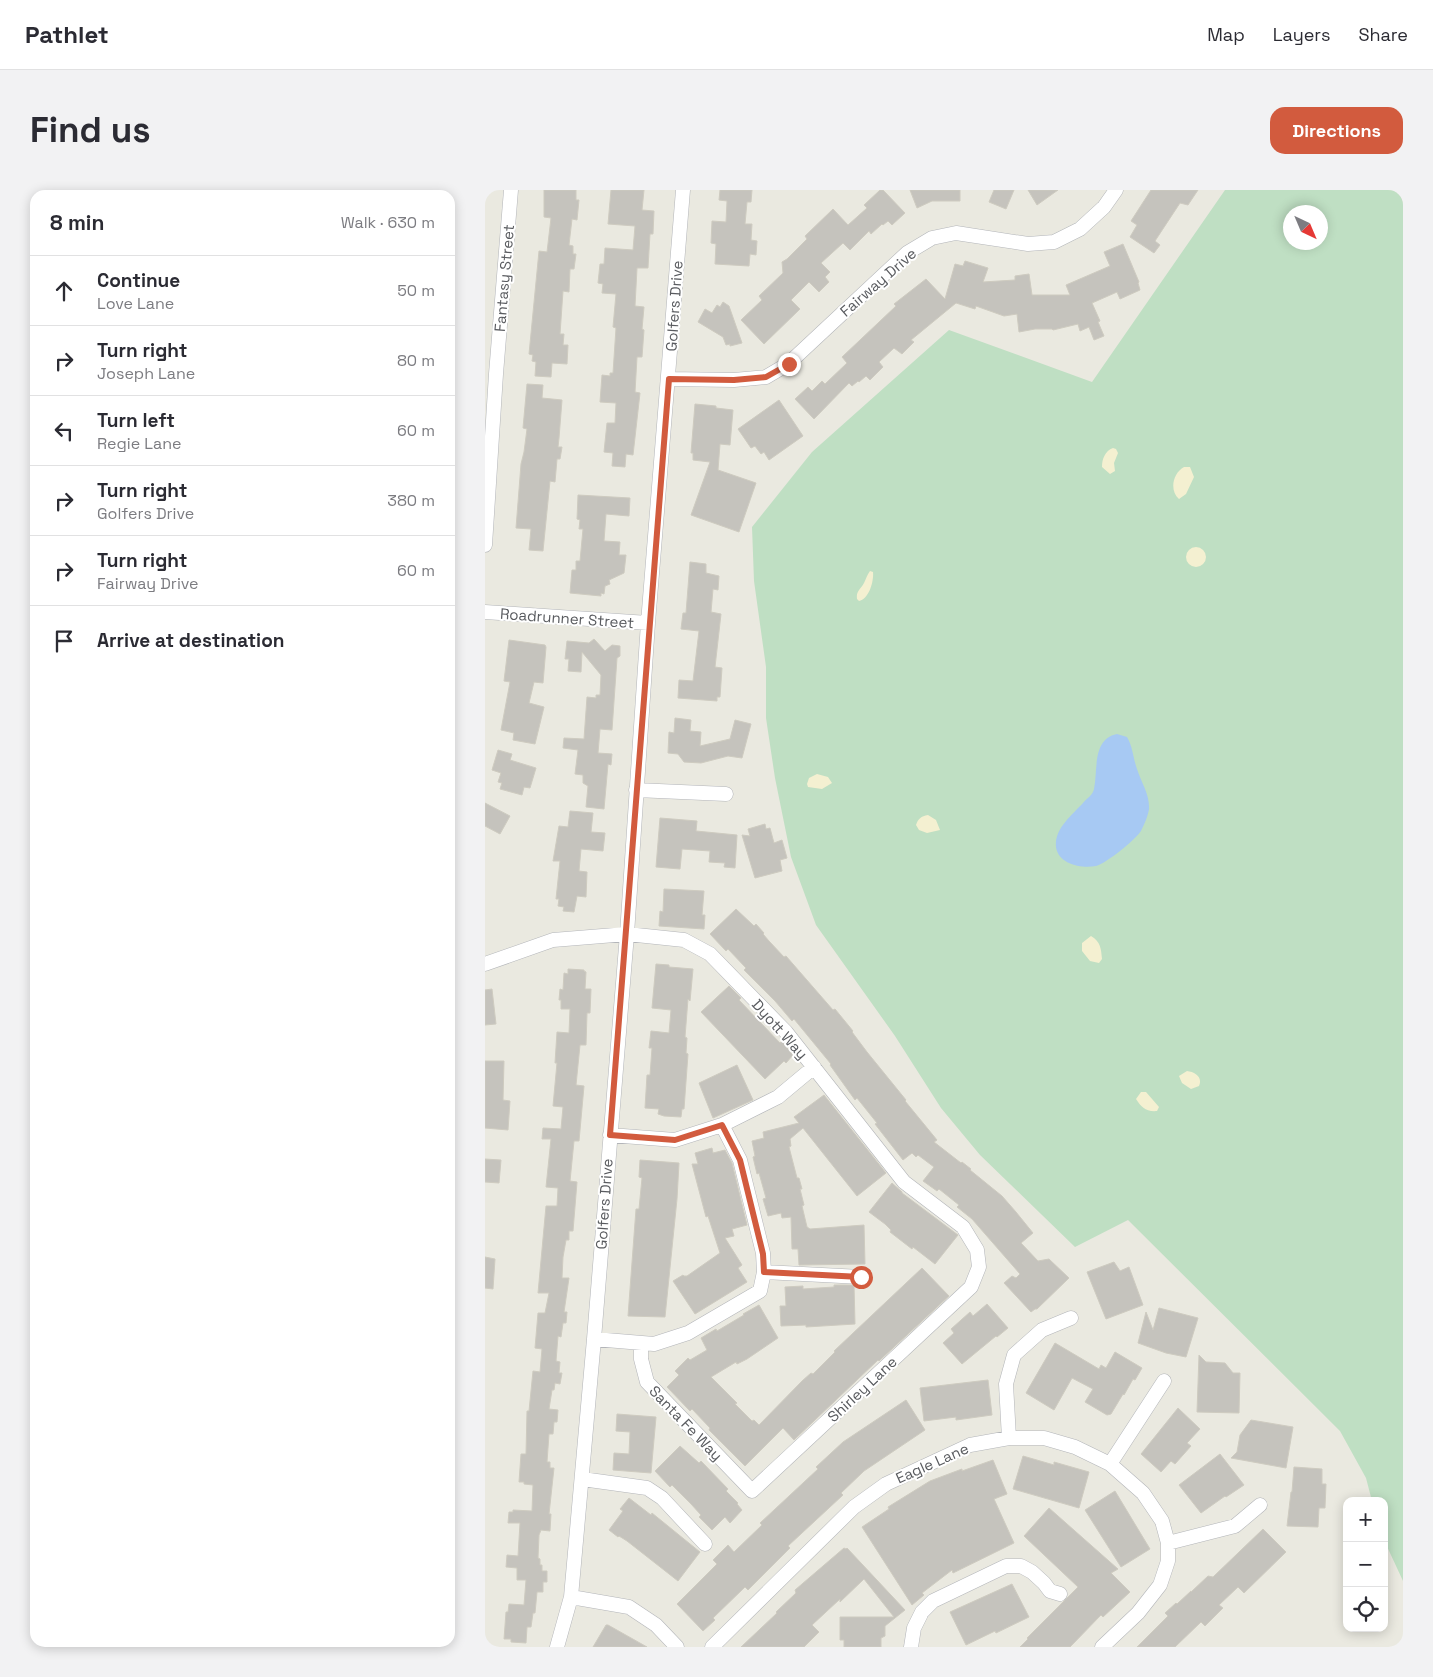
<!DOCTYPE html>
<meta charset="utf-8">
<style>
:root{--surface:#fff;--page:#f2f2f3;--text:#2b2b33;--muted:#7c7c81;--line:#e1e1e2;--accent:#d25b3e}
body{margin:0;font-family:"Space Grotesk",sans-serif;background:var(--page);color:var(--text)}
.controls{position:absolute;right:15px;bottom:15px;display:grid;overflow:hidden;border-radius:10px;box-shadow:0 2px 12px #0003}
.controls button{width:45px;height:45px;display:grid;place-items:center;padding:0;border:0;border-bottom:1px solid var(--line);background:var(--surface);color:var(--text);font:25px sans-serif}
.compass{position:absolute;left:798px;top:15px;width:45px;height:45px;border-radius:50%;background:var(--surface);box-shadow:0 2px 12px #0003;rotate:136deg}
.stop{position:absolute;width:15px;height:15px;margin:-11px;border:4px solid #d25b3e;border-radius:50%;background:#fff}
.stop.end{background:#d25b3e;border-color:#fff;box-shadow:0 1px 5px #0008}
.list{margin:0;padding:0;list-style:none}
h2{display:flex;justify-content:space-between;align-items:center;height:65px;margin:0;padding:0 20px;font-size:21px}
h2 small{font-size:16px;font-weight:400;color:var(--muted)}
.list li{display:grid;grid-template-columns:32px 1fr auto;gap:15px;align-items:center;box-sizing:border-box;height:70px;padding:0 20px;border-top:1px solid var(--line)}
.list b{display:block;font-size:19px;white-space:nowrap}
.list p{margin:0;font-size:16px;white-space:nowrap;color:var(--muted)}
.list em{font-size:16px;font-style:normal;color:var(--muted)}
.icon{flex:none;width:28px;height:28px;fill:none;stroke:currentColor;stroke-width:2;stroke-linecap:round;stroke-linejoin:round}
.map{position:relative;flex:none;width:918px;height:1457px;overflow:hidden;border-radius:15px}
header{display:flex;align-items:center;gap:30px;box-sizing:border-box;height:70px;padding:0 25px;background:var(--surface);border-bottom:1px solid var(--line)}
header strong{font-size:24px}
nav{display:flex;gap:28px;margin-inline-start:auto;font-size:18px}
.intro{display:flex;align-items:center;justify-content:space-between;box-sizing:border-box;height:120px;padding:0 30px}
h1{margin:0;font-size:35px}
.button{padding:12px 22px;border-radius:15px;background:var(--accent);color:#fff;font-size:18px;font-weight:700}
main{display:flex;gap:30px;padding:0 30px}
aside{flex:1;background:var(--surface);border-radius:15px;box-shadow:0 2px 12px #0003}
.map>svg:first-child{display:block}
</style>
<header>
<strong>Pathlet</strong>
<nav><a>Map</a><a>Layers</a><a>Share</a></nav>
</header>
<div class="intro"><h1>Find us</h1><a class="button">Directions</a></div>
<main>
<aside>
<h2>8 min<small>Walk · 630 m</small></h2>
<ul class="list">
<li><svg class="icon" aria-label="ahead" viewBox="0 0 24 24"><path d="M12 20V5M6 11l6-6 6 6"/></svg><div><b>Continue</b><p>Love Lane</p></div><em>50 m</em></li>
<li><svg class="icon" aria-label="right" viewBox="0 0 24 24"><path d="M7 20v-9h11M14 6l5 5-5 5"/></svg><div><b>Turn right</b><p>Joseph Lane</p></div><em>80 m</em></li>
<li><svg class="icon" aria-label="left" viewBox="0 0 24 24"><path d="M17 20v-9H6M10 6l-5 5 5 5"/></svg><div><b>Turn left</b><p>Regie Lane</p></div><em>60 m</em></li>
<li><svg class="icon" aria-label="right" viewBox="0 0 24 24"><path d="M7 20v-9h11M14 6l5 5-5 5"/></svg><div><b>Turn right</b><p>Golfers Drive</p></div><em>380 m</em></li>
<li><svg class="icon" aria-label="right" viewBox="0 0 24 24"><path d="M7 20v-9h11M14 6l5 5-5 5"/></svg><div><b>Turn right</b><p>Fairway Drive</p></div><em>60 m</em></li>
<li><svg class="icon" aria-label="arrive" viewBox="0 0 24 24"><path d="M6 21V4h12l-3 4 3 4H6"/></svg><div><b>Arrive at destination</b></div></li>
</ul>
</aside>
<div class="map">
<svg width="918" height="1457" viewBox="0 0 918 1457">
<rect width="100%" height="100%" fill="#eae9e0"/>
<!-- green -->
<path fill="#bfdfc3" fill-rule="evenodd" d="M740,0H918V1391L899,1350V1311H887L881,1288L855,1241L643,1030L590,1057L495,965L456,918L410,846L331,735L306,667L290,588L281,528V477L269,391L267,337L327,262L464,140L607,192ZM806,22H836V52H806Z"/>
<!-- sand -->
<path fill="#f4f0d1" d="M628,258L631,259L633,263L629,273L630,281L625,284L617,277C617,269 620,261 628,258Z
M699,277H705L709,287L701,304L694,309C684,300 688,283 699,277Z
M701 367a10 10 0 1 1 20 0a10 10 0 1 1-20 0Z
M385,381L388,382C389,391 384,409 374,411L372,409C371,401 375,400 379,393C381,389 382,385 385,381Z
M332,584L343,587L347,593L337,599L323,597L322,594L324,588Z
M443,625L451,630L455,640L442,643L434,640L431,635C433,629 436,626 443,625Z
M606,746C616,752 616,759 617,769L614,773L605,771L597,761V753Z
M702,881C710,882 718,887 714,896L706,899L697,893L694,886Z
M656,902H661L674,917L672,921C661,922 656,917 651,909Z"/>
<!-- water -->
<path fill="#a7c9f3" d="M632,544L642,547C648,557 648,568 652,579C656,592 665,605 664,619C663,626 659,635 656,641C650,650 622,673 611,676C597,679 573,674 571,657C569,639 587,625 598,613C602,608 608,605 609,599C613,580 607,549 632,544Z"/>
<!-- building -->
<path fill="#c5c3bd" stroke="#cecbc0" d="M59,0H91V10H94L92,30L87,29L84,55L88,56V64H91L89,79H85L84,102L78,101L75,144H79L78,155H83L82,174L67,173L66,187L50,186L51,172L47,171L48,165L44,164L54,61L62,62L66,28L59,27Z
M126,0H159L157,20L169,21L168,44H165L163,78H152L150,116L159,117L157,139L159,140L157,167H152L150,202L155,203L148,265L141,264L140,277L127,276L128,263L119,262L122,233H130L131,213L115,212L117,185L125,186V183H128L131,138L128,137L131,104L117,103L118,94L113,93L115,74H119L120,58L148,60L150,36L123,34Z
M235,0H267L266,12H262L260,34H267L266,50L272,51L271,65L265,64L264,76L230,74L231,54L226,53L227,31L241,32L242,11L234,10Z
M395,0H398L420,23L407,35L403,31L398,35L397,34L386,44L384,41L365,60L358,53L336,73L345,82L340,87L344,92L334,102L324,92L306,110L315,119L279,154L256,130L277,110L274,106L298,83L297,72L302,69L322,49L320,46L348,19L363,35L382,18L379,15Z
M425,0H475V11H447L432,18Z
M509,0H529L521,19L504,12Z
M543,0H573L552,15Z
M666,0H713L703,15L695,13L670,51L675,55L669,63L645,47L652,35L646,31Z
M638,54L654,92L653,93L655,100L635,109L632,102L607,113L615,131L613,132L619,146L609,150L604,137L595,141L593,134L568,140L567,139H550L534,142L532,124L519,126L491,116L490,119L471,113L426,150L429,152L417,164L409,158L394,172L398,177L385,190L381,186L374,192L373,191L367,196L364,193L329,229L310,209L323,197L327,201L337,191L340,194L362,173L357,167L411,116L409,114L441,89L460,109L470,74L478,76L480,71L503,78L498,92L530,90V86L544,84L547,105H585L581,95L625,76L619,62Z
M238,112L244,116L257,153L245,156V154L241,155L238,147L213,132L220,119L227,123L232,115L235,117Z
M42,194L58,195L57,208L77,210L74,248L73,257H77L75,269H72L70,292L65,291L58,361L44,360L46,339L31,338L36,274L39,262L42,239L38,238Z
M294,210L318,246L284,270L279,262L276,264L270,256L266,258L253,239Z
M210,214L231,216V218L248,220L245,255L235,254L233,280L271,293L254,342L206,325L225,272L208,270V263H206Z
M93,305L145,308L144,326L121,324L119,351L135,352L134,365H141L139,383L124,390L125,394L120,396L119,404L116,403V406L85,403L87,380H91V371H95L98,339H94L95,330L92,329Z
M205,372L221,374V383L234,386L233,400L228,399L226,422L236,424L230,477L237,478L235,507H232V511L193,508L194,490L208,491L214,441L196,439L198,423H201Z
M109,449L120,461L127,455L135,456V466L132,468L127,540L115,539L113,563L127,564L126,575L123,574L119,619L101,617L103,596L98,593V585L90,584L93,560L78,558L79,548L99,549L102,507L111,508V505H115L116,485L97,462L96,482L83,481L84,469H80L82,451L104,453Z
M24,450L60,455L61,457L58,493L49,492L44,513L59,517L50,554L28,550L29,543L16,540L25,492L19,491Z
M190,528L206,530L205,541L216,542L215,556L245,549L250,530L266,534L257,568L243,566L216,573L199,572L193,564L183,563L184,542L189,543Z
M13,560L27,564L25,570L51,578L45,598L39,597L37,605L15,599L17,593L13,592L16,583L7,580Z
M0,613L25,626L15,644L0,636Z
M85,621L108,623L106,642L120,643L118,661L96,659L94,681L102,682L101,707L92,706L89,722L78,721L79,717L73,716L74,709H71L75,671H68L74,636L83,637Z
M175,628L212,631L211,641L252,645L250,678L239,677L240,673L224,672L225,661L197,659L195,679L171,677Z
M280,634L281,639L285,638L289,653L297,650L302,668L295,670L297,681L270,688L257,645L265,646L263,639Z
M179,699L219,701L217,725H220L219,739L174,736L175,721L178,722Z
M251,719L269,736L271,734L279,743L278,744L284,751L299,767L301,766L348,820L350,819L368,841L367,842L382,862L421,910L420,911L452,950L449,952L476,973L477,972L486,979L485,980L517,1006L531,1022L548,1043L536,1053L553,1071L564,1069L584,1088L552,1119H550L546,1122L519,1093L527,1086L531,1088L535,1084L487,1029L472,1017L474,1015L454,999L452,1001L438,991L449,977L433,965L431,967L427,963L418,970L390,934L392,933L372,908L370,910L345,875L346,874L309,829L307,831L290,811L259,780L261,778L243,759L241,761L225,744Z
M171,774L184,775V777L208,779L205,811L203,809L200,847L202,848L201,863L203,864L199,919H197L196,927L179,926L173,924L174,919L160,918L162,885H165L167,858H164L166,841L184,843L186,820L167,818Z
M83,779L99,780V781L101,782L100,799H106L105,823H102L101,855H95L91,895L99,896L94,951H89L85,991L92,992L88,1041H84V1050H81L78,1067L77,1088H84L79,1122H82L81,1133H78L76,1147L73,1146L71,1171L75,1172L74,1183H77L75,1194L70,1193L69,1200H67L64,1219L73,1220L72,1232H69L68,1244H64L62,1272H65V1278H69L64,1324H66L65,1341L56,1340L54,1345L53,1368L55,1369V1375H57V1381H62V1392H58V1402H52L50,1423H48L46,1437H42L41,1453L26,1452V1449H19L21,1422H23L24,1414L39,1415L41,1390H32V1378L21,1377L22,1365L33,1366L35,1333H23L24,1322H28V1320L47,1321L48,1295L39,1294V1292H34L36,1264H41L42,1221H44L48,1181L55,1182L57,1159L50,1158L53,1123H60L64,1103H53L61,1016H72L73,998L61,997L66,949H57L58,938L76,939L78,917L68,916L72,873H70L72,842L84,843L85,819H76V810H74L75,799L78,800L79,783L83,784Z
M244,796L256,808L254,810L295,853L297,851L308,865L301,873L299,871L280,889L216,822Z
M7,799L11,834L0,835V800Z
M0,871H19L18,910L25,911L23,940L0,938Z
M252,875L268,910L228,928L214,893Z
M339,905L401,983L372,1006L318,938L305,949L306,956L304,957L312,988H314L317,999H315L319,1015L317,1016L322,1037L325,1039L379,1035L380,1074L314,1075L313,1059H307L306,1027L297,1028L296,1023L283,1026L278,1009L281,1008L274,983L272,984L268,967L270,966L267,951L279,948L278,942L314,933L309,927Z
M227,958L228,963L240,960L247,973L262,1035L247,1039L249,1046L240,1048L257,1075L253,1078L262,1092L210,1124L188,1091L198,1085L199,1086H202L235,1063L223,1026L221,1027L207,974H213L210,963Z
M0,969L16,970L14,993L0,992Z
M155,970L194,973L192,1009L180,1127L143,1126L151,1019H154L157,988L154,987Z
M407,993L417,1002V1003L473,1045L450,1074L428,1057L427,1059L405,1042L406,1040L400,1034L384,1022Z
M0,1067L10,1069L8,1099L0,1098Z
M629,1072L635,1081L644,1077L658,1115L621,1129L602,1082Z
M437,1078L464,1106L394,1171L393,1170L309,1250L298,1238L260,1276L224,1240L225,1238L207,1219L205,1221L182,1197L194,1185L190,1181L203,1168L205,1170L222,1160L216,1148L231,1139L232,1141L259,1125L258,1124L274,1115L293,1148L262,1169L252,1174L251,1172L226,1187L252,1213L250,1214L267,1231L269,1230L274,1235L317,1191L326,1183L328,1184L350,1162L349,1161Z
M349,1095H369L370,1134L321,1137V1135L296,1136L295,1116H301L300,1097L318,1096V1099L349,1097Z
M502,1114L523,1138L512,1147L511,1146L477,1174L458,1153L469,1143L466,1139L485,1122L488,1126Z
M674,1118L713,1128L701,1167L681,1163L653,1153L661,1122L668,1140Z
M570,1153L614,1179L616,1175L621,1178L630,1162L657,1178L650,1190L648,1189L639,1205L638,1204L626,1224L622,1225L600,1212L608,1199L587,1188L569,1220L541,1203Z
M714,1165L721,1172L740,1173L748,1183H755L754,1223L712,1222Z
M503,1190L507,1225L471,1230V1227L439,1231L435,1198Z
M421,1210L440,1240L379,1281L356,1303L358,1305L303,1356L305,1358L263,1400L260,1397L228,1428L230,1430L218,1441L192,1414L232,1374L228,1370L243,1355L249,1362L277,1335L275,1333L333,1279L331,1277L358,1252Z
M693,1218L715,1239L702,1253L706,1256L690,1274L686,1271L676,1282L656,1264Z
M132,1224L171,1227L166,1283L128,1280L129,1263L144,1264L145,1242L131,1241Z
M766,1230L808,1237L801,1278L746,1268L752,1262L755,1245Z
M195,1256L214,1273L216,1271L243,1299L241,1301L253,1313L252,1314L257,1320L245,1333L240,1327L227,1340L214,1327L216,1325L206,1314L187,1295L185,1297L170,1281Z
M735,1264L759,1295L741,1307L740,1306L716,1323L694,1295Z
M538,1266L569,1275V1272L604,1282L594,1318L528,1299Z
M508,1270L522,1304L509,1309L529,1353L468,1383L467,1380L437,1403L439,1405L427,1415L377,1337L404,1319L403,1317L445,1291L477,1279V1281Z
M809,1277L837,1279V1294H841L840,1318H834L833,1337L802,1336L806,1302H807Z
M630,1301L665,1359L636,1377L600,1320Z
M144,1308L166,1325L167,1323L215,1362L193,1391L142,1351L134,1346L133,1347L124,1340L138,1321L135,1319Z
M564,1318L633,1379L626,1383L645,1402L618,1427L616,1425L585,1457H535L543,1449L542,1448L593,1397L539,1346Z
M778,1339L801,1362L759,1403L753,1397L734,1415L738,1418L720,1436L716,1432L690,1457H652L683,1426L680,1423L691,1413L692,1414L706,1401V1402L723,1386L728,1387Z
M359,1358L361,1359L362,1358L420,1420L400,1436V1446L396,1448V1457H359V1450H355V1427H409L379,1389L355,1412V1409L327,1435L334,1442L319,1457H256L292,1423L291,1422L311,1403L310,1400Z
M527,1394L544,1427L511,1443L510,1441L481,1455L465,1422Z
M121,1435H123L162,1457H108Z"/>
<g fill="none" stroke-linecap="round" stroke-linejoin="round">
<!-- minor casing -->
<g stroke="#b3b5b9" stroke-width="15">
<path id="minor" d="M184,189L249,190L281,187L303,174L422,63L447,48L471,43L543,54L569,52L595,39L619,17L631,0
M0,355L11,184L26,0
M0,422L163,433
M151,600L241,604
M0,774L68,750L142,744L199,750L225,764L301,842L419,992L478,1037L492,1060L494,1077L486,1097L267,1301L162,1192L156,1169V1155
M125,945L190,950L237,935L293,907L329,877
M279,1082L376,1087
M109,1149L169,1154L203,1143L275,1101L279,1082L278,1063L255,970L237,935
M524,1248L521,1194L529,1165L557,1140L586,1128
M625,1274L679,1191
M97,1289L162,1298L177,1308L220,1354
M683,1353L750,1336L775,1315
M86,1407L144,1417L171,1435L192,1457
M72,1457L86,1407L109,1149L142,744L163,433L198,0
M227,1457L369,1317L401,1294L485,1255L524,1248H559L590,1257L625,1274L658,1303L677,1331L683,1353V1371L675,1395L653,1423L617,1457
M426,1457L429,1438L437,1422L448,1411L521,1376H536L547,1382L559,1393L565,1401L575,1404"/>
</g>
<!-- minor -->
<use href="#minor" stroke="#fff" stroke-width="14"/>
</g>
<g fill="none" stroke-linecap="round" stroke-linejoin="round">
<!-- route -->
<path stroke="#d25b3e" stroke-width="6" d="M304,174L281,187L249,190L184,189C163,441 146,693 125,945L190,950L237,935L255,970L278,1064L279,1082L376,1087"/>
</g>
<g text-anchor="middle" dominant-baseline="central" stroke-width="4" stroke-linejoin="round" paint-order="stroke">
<!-- street labels -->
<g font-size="15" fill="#595b5f" stroke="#fff">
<text transform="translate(19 88) rotate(-85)">Fantasy Street</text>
<text transform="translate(393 92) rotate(-41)">Fairway Drive</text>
<text transform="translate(189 116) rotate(-86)">Golfers Drive</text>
<text transform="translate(82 428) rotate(4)">Roadrunner Street</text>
<text transform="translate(295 839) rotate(48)">Dyott Way</text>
<text transform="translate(119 1014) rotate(-86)">Golfers Drive</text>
<text transform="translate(377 1199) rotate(-43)">Shirley Lane</text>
<text transform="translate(201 1233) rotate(46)">Santa Fe Way</text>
<text transform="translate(447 1273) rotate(-24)">Eagle Lane</text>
</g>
</g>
</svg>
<div class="controls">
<button>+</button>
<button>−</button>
<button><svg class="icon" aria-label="locate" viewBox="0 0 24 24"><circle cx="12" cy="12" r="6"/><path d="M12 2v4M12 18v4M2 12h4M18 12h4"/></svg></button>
</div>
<svg class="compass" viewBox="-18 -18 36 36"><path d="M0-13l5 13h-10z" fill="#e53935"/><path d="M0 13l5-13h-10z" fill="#7c7c81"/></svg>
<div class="stop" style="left:376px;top:1087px"></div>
<div class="stop end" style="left:304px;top:174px"></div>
</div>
</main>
